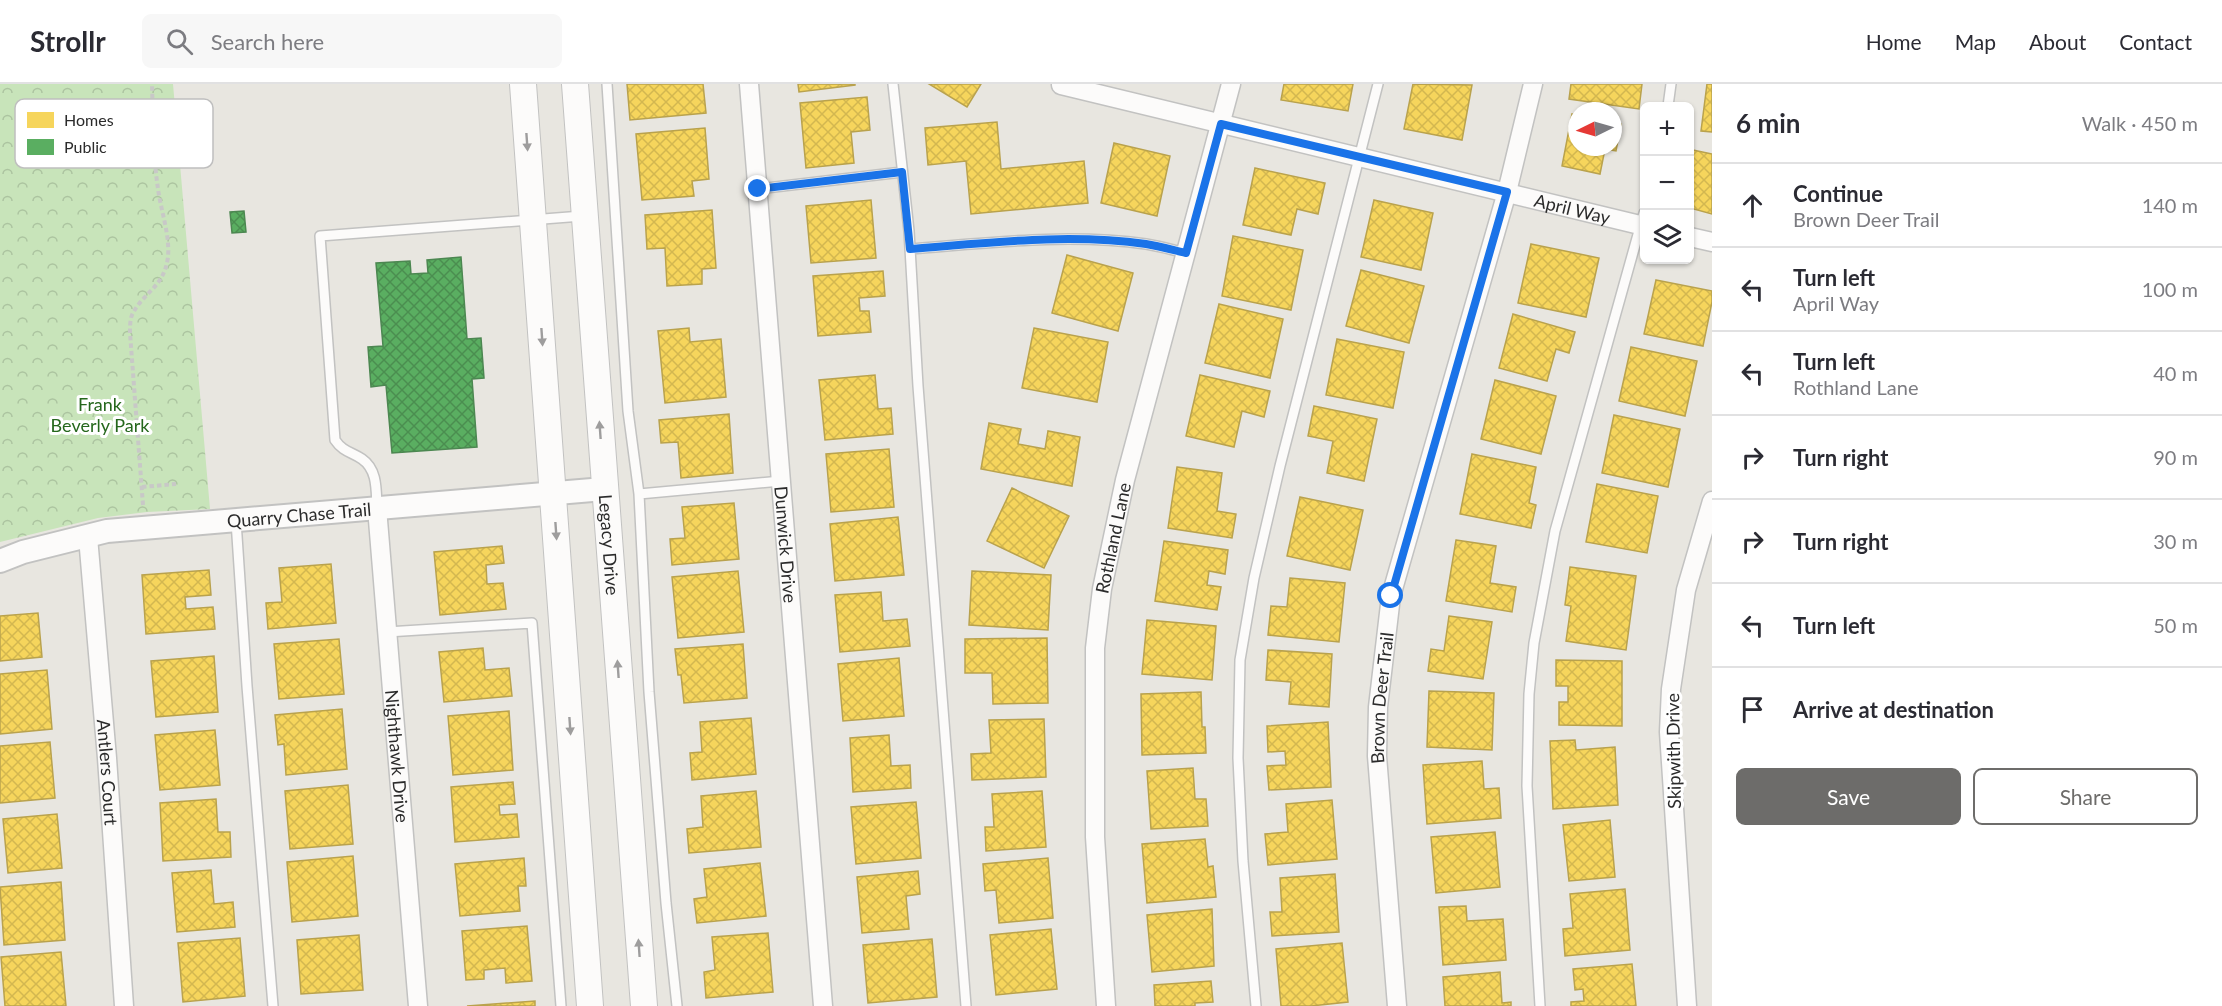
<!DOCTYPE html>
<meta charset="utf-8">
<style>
:root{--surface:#fff;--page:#f7f7f7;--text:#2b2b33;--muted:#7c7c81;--line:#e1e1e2;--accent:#6d6c6a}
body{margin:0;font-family:Lato,sans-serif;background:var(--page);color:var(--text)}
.controls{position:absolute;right:18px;top:18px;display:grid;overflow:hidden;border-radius:9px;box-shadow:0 2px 4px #0004}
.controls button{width:54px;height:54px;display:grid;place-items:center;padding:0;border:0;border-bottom:2px solid var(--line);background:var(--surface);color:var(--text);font:30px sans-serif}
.compass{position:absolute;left:1568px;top:18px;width:54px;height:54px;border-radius:50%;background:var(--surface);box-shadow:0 2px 4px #0004;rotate:265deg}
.stop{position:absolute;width:18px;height:18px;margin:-14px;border:4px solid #1a73e8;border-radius:50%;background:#fff}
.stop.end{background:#1a73e8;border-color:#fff;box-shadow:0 2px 6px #0008}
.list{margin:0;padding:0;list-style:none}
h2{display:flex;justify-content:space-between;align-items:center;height:78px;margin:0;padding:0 24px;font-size:26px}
h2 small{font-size:20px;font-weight:400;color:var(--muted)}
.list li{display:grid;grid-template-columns:39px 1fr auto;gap:18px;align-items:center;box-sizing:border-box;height:84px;padding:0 24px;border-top:2px solid var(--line)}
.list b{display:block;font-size:22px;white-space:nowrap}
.list p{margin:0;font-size:20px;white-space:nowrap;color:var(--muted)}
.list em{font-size:20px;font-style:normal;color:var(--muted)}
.actions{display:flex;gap:12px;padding:18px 24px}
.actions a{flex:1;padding:14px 0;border:2px solid var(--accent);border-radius:9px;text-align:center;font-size:21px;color:var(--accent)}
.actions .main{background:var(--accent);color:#fff}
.icon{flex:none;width:33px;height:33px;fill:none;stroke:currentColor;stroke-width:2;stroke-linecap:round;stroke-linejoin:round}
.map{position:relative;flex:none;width:1712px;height:922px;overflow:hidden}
header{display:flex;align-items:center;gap:36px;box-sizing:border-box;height:84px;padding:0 30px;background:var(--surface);border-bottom:2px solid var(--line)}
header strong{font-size:28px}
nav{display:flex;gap:33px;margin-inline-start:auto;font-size:21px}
.search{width:420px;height:54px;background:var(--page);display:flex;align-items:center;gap:15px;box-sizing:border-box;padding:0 21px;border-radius:9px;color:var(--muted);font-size:22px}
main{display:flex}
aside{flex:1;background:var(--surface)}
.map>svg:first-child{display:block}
</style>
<header>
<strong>Strollr</strong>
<div class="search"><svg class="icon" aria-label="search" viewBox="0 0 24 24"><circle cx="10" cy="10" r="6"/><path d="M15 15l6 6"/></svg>Search here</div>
<nav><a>Home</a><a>Map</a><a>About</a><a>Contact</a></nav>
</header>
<main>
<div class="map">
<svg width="1712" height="922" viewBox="0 0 1712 922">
<defs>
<pattern id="forest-crowns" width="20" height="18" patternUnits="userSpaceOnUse" patternTransform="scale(1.5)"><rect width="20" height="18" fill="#c8e4ba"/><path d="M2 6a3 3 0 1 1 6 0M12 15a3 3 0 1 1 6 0" fill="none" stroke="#acc4a0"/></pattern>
<pattern id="homes-cross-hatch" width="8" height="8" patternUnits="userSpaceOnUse" patternTransform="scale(1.5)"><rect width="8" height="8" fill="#f6d55c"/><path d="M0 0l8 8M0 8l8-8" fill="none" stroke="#d3b750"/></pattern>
<pattern id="public-cross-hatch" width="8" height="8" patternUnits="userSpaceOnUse" patternTransform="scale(1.5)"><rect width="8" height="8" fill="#5aae61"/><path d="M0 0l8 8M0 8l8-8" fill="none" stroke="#4b8e50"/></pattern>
</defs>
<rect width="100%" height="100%" fill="#e8e6e0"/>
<!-- forest -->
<path fill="url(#forest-crowns)" d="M0,0H173L210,425L147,428L98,434L0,458Z"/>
<!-- homes -->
<path fill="url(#homes-cross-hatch)" stroke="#b9a24d" stroke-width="1.5" d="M627,0H703L706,29L630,36Z
M798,0H855V1L799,8Z
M929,0H981L967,23Z
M1284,0H1353L1348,27L1281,16Z
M1413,0L1472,1L1462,56L1404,45Z
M1571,0H1642L1639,25L1569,15Z
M1707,0H1712V48L1701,47Z
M867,13L870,46L851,48L854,79L806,84L800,19Z
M1572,30L1577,31V63H1613V38L1621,40L1616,67L1605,65L1600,90L1562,82Z
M997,38L1001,85L1084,77L1088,119L971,130L966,77L928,81L925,44Z
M705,44L709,95L692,97L694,112L642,116L636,50Z
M1114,59L1170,72L1157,132L1101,119Z
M1693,66L1712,70V130L1690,124V79Z
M1255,84L1325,99L1318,130L1297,125L1291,151L1243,141Z
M871,116L876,174L811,179L806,122Z
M1374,116L1433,129L1421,186L1361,173Z
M712,126L716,184L702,185V200L667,202L665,164L647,165L645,131Z
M1233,152L1303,166L1291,226L1222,212Z
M1531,160L1599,174L1586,233L1518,219Z
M1067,171L1133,189L1118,247L1052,229Z
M1361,186L1424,202L1409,259L1346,242Z
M883,187L885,212L859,214L860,227H869L871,248L818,252L813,192Z
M1656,196L1712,207V218L1703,262L1644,250Z
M1219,220L1283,235L1270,294L1205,279Z
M1513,230L1575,248L1569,269L1556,265L1547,297L1499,284Z
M689,244L690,258L721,255L726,313L665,319L658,247Z
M1034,244L1108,258L1097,318L1022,304Z
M1337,255L1404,268L1393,324L1326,311Z
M1631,263L1697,277L1685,332L1619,317Z
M875,291L878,325L891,324L893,350L825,356L819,296Z
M1200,291L1270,307L1264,333L1242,327L1234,363L1186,352Z
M1495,296L1556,312L1541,370L1481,355Z
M1314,322L1377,335L1364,397L1327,389L1333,357L1308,352Z
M729,330L733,389L681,394L678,358L661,359L659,336Z
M1614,331L1680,345L1668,403L1602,389Z
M989,339L1021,345L1018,360L1045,365L1048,347L1080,353L1072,402L981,385Z
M889,365L894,423L831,428L826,370Z
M1472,370L1536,383L1529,419L1536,421L1531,444L1460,430Z
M1177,383L1222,389L1217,427L1236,430L1232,454L1168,444Z
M1597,400L1658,412L1647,469L1586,458Z
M1012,404L1069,432L1044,484L987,457Z
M1300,413L1363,426L1350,486L1287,472Z
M734,419L739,475L672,481L670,455L685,454L682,423Z
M898,433L904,491L835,497L830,440Z
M1456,456L1496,462L1490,499L1516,503L1512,528L1446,517Z
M1164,457L1228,466L1225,490L1209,487L1207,501L1221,503L1217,526L1155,517Z
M502,462L504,479L486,481L487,500L503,499L506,525L440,531L434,468Z
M331,480L336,539L268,545L266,519L282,518L279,484Z
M1570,483L1636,492L1626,566L1566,557L1571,522L1565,521Z
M209,486L211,511L185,513L186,525L213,523L215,545L146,550L142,491Z
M738,487L744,548L678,554L672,493Z
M972,487L1051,491L1048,546L969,541Z
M1290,494L1345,499L1339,558L1268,551L1271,522L1287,523Z
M881,508L883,537L907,535L910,562L840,568L835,511Z
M38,529L42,573L0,577V532Z
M1449,532L1492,538L1483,595L1428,587L1431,565L1444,567Z
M1147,536L1216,542L1212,596L1142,590Z
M1047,554L1048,619L993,620L992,589H965V555Z
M339,555L344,610L279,615L274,560Z
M743,560L747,614L684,619L681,591H678L675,565Z
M483,564L485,586L509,584L512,612L444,618L439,568Z
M1268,566L1332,570L1329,623L1289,620L1291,598L1266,596Z
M214,572L218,628L156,633L151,577Z
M899,574L904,632L843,637L838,580Z
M1556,576L1622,577V642L1559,641V618H1568V602H1556Z
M47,586L52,645L0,650V590Z
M1429,607L1494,609L1492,666L1427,663Z
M1201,608L1202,643H1205L1206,669L1142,671L1141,610Z
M342,625L347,685L286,691L284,660L278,661L275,631Z
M509,627L513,686L453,691L448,632Z
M751,634L756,690L692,696L690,669L702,668L700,638Z
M1044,635L1046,693L972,696L971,670L991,669L989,636Z
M1328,638L1331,703L1269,706L1267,682L1286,681L1285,667L1268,668L1267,642Z
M215,646L220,701L160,706L155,651Z
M889,651L891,682L910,681L911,704L853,708L850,654Z
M1575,656L1576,666L1615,663L1618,721L1553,725L1550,657Z
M50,658L55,714L0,719V662Z
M1482,677L1484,705L1499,704L1501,734L1427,740L1423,681Z
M1193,684L1195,715H1206L1208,742L1151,745L1147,687Z
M513,698L515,720L499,721L500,731L517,730L519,753L455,758L451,703Z
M348,701L353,760L290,765L285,707Z
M756,707L761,763L689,769L687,745L703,743L701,712Z
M1042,707L1046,763L986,767L985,743H994L992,710Z
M216,715L218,748H230L231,773L163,777L160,719Z
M1332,716L1337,775L1268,781L1265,750L1288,748L1286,720Z
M916,718L921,774L856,780L851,723Z
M57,730L62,784L8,789L3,735Z
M1610,736L1615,793L1569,797L1563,741Z
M1495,748L1500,803L1436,809L1431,753Z
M1205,755L1208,783L1213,782L1216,813L1147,819L1142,760Z
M353,772L358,832L292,838L287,778Z
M524,774L526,802H518L520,827L460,832L455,780Z
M1048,774L1053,834L999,839L996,806L985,807L983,780Z
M760,779L766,832L697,839L694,815L707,813L704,785Z
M211,786L214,820L233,818L235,843L177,848L172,789Z
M918,787L920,810L906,812L909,845L862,849L857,793Z
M1335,790L1339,848L1272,852L1270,828H1282L1280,794Z
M61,798L65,856L4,861L0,803Z
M1625,805L1630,866L1565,872L1563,845L1573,844L1570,810Z
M1466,822L1467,837L1503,835L1506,876L1443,881L1439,823Z
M1212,825L1214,882L1152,888L1147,831Z
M527,842L532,897L506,899L505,884L484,886V895L466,896L462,847Z
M1051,845L1057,905L996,911L990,851Z
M768,849L773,908L706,914L704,888L715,886L712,853Z
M359,851L363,906L301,910L297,856Z
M240,854L245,912L183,918L178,859Z
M932,855L937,913L868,919L863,861Z
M1342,859L1348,918L1311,922H1281L1276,865Z
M61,868L66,922H5L1,873Z
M1632,880L1636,922H1571V918L1584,917L1583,905L1575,906L1573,885Z
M1500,888L1502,919L1511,918V922H1445L1443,893Z
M1211,897L1213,918L1195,919V922H1155L1154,901Z
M535,917V922H467Z"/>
<!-- public -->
<path fill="url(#public-cross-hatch)" stroke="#4c8751" stroke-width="1.5" d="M244,127L246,148L232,149L230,128Z
M461,173L467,255L481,254L484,294L472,295L477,363L392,369L386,301L371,303L368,263L383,262L376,179L410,177L411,190L428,189L427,176Z"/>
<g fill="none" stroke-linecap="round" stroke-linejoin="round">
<!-- service casing -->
<g stroke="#c2c2c1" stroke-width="12">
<path id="service" d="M607,0L628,327L639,410L649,608L666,819L677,922
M893,0L909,147L918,302L966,922
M1668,22L1671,0
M758,105L902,88
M910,165C988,159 1067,149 1146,160C1159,162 1173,166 1186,169
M639,410L781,397
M377,424C376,407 378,386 362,375C352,368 343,368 335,356L320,152L582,132
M236,437L247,602L273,922
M387,548L532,539L561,922
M1256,922L1243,777L1238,674L1240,576L1254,494L1280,382L1378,0
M1540,922L1527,702L1529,610L1534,559L1555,447L1644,129"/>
</g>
<!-- minor casing -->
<g stroke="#c2c2c1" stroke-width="21">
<g id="minor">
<path id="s1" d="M749,0L823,922"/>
<path id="s2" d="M1061,1L1644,142"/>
<path d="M1690,153L1712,158"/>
<path id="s3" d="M377,424L418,922"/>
<path id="s4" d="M88,453L107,674L124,922"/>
<path id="s5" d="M1106,922L1095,753V564L1102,505L1125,396L1231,0"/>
<path id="s6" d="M1397,922L1377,672L1378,623L1391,512L1507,108L1533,0"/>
<path d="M1687,922L1669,648L1671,605L1686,506L1712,417"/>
</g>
</g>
<!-- tertiary casing -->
<g stroke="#c2c2c1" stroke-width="26">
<g id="tertiary">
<path id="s7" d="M0,477L23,468L107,447L604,405"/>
</g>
</g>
<!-- secondary casing -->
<g stroke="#c2c2c1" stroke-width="28">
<g id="secondary">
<path d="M523,0L590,922"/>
<path id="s8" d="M575,0L644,922"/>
</g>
</g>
<!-- path -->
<path stroke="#c8c8c7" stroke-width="4" stroke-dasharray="4.5 3" stroke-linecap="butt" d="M142,403L176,400
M143,421L130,249C130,243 130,236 132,231C143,208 164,204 168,173C170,151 161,127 158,105C153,71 153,35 152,0"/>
<!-- service -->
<use href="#service" stroke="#fcfbfa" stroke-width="9"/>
<!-- minor -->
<use href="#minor" stroke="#fcfbfa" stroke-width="18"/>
<!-- tertiary -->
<use href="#tertiary" stroke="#fcfbfa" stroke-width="22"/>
<!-- secondary -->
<use href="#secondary" stroke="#fcfbfa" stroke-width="26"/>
</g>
<!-- one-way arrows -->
<defs><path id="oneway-solid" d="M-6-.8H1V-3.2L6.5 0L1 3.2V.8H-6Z" transform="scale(1.5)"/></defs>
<g fill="#9e9d9d">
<use href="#oneway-solid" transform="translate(527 58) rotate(86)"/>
<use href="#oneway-solid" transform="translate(542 253) rotate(86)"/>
<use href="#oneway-solid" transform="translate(600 346) rotate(-94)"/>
<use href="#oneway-solid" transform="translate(556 447) rotate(86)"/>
<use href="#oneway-solid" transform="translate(618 585) rotate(-94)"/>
<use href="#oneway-solid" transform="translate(570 642) rotate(86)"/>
<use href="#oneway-solid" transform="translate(639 864) rotate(-94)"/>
</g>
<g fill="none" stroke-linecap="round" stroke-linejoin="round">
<!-- route -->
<path stroke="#1a73e8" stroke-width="8" d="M758,105L902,88L910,165C988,159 1067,149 1146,160C1159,162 1173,166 1186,169L1221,40L1507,108L1391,512"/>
</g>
<g text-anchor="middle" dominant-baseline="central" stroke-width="6" stroke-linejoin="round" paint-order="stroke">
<!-- street labels -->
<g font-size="18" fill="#2b2b2b" stroke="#fff">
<text stroke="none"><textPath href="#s2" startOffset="526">April Way</textPath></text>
<text stroke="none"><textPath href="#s7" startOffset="304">Quarry Chase Trail</textPath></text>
<text stroke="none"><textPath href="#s5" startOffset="470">Rothland Lane</textPath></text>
<text stroke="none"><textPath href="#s8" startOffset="462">Legacy Drive</textPath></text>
<text stroke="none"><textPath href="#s1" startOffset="462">Dunwick Drive</textPath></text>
<text stroke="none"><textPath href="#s6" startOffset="309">Brown Deer Trail</textPath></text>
<text transform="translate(1673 667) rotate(-91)">Skipwith Drive</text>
<text stroke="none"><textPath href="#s3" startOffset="249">Nighthawk Drive</textPath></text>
<text stroke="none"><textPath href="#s4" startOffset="236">Antlers Court</textPath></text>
</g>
<!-- park labels -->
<g font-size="18" fill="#25671c" stroke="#fff">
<text x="100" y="320">Frank<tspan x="100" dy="21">Beverly Park</tspan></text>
</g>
</g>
<!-- legend -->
<rect x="15" y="15" width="198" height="69" rx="9" fill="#fff" stroke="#bfbfbf" stroke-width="1.5"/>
<rect x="27" y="28" width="27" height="16" fill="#f6d55c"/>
<rect x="27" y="55" width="27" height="16" fill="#5aae61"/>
<g font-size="16" fill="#2b2b2b">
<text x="64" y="42">Homes</text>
<text x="64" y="69">Public</text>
</g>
</svg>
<div class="controls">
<button>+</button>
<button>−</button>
<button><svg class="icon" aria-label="layers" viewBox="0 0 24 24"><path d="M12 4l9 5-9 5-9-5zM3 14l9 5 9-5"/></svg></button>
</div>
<svg class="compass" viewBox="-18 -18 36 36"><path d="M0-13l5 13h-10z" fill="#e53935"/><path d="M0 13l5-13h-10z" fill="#7c7c81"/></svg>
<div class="stop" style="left:1391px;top:512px"></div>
<div class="stop end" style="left:758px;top:105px"></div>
</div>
<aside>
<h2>6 min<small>Walk · 450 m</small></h2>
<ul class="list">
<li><svg class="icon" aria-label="ahead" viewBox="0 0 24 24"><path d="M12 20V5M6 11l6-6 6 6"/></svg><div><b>Continue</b><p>Brown Deer Trail</p></div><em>140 m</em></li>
<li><svg class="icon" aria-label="left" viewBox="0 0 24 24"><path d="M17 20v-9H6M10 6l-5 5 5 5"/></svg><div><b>Turn left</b><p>April Way</p></div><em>100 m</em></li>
<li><svg class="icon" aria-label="left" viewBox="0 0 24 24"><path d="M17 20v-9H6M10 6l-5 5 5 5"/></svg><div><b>Turn left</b><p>Rothland Lane</p></div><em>40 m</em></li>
<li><svg class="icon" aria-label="right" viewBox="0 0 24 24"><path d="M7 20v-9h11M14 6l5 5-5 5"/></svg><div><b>Turn right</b></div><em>90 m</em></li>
<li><svg class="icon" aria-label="right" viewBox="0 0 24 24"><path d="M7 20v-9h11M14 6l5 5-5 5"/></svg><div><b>Turn right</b></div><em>30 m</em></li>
<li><svg class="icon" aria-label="left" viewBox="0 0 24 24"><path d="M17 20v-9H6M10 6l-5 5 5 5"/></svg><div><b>Turn left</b></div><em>50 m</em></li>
<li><svg class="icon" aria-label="arrive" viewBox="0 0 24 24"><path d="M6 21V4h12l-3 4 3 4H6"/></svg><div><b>Arrive at destination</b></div></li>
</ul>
<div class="actions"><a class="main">Save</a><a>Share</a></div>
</aside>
</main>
